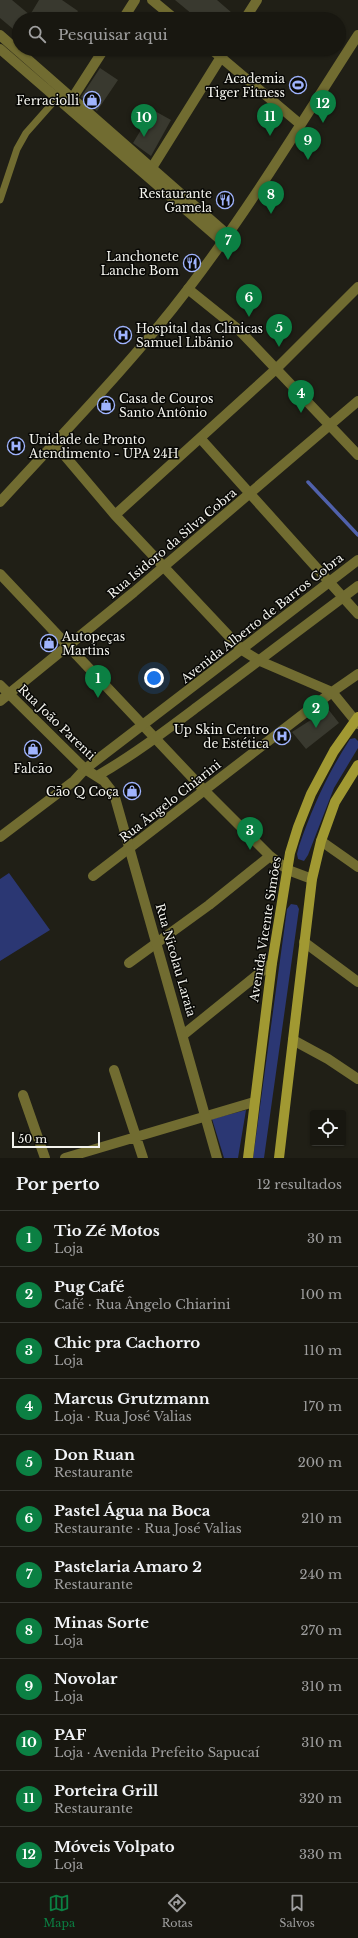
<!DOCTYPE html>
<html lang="pt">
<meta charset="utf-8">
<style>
:root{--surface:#181710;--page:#25241e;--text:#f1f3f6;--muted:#9f9f9f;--line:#363630;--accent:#0b8043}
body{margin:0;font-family:"Libre Baskerville",serif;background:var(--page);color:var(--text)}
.controls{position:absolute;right:12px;bottom:12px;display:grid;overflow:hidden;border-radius:4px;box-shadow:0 1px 3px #0004}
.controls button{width:36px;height:36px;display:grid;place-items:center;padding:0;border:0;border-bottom:1px solid var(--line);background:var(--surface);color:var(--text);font:20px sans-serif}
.scale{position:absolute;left:12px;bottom:10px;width:88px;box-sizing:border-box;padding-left:4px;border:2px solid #f3f3ed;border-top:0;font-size:11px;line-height:14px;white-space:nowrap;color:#f3f3ed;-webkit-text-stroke:3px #090906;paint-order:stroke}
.you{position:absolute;left:154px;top:678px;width:14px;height:14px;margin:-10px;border:3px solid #fff;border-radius:50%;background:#1a73e8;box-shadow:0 0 0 6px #1a73e833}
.badge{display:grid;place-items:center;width:26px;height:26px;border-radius:50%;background:var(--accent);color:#fff;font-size:13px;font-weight:700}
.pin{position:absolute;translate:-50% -33px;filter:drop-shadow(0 1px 2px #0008)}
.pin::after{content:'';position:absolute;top:21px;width:14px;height:12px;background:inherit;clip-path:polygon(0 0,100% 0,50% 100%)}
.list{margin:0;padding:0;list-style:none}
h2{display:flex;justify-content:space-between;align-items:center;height:52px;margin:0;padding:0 16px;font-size:17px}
h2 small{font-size:13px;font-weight:400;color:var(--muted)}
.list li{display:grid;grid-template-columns:26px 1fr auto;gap:12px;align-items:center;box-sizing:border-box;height:56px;padding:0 16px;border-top:1px solid var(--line)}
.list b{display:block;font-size:15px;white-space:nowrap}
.list p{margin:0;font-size:13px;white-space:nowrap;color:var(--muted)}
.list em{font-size:13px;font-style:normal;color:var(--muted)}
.icon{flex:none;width:22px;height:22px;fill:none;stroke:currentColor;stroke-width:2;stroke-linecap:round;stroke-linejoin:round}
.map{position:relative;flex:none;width:358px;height:1158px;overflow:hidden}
.search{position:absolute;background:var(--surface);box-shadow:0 1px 3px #0004;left:12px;right:12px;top:12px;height:44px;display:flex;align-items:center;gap:10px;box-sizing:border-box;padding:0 14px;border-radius:22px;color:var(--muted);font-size:15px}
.sheet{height:724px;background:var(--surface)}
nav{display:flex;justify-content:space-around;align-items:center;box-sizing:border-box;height:56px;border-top:1px solid var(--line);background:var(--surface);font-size:11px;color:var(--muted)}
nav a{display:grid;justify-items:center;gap:2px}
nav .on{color:var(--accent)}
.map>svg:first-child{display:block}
</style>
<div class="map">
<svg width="358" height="1158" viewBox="0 0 358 1158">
<rect width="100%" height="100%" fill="#201f16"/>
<!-- green -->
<path fill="#2b3773" d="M355,738L358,741V748L334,788L308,855L304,861L298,859L297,854L299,846C312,808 328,773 350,739Z
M9,873L50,930L0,961V879Z
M291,904L297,905L299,909L264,1158H253L287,909Z
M246,1110L238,1158H224L212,1119Z"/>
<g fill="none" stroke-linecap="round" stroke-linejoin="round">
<!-- stream -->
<path stroke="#5061ab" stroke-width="3.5" d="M308,482L358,535"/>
</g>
<!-- building -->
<path fill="#39392f" d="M0,0H12L30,15L39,0H62L78,11L73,19H19V34L0,18Z
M175,0H217L239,19H198Z
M100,68L118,80L97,111L81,97Z
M153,110L171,120L151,156L133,143Z
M328,709L339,723L306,749L292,732Z"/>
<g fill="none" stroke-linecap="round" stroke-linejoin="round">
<!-- service -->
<path stroke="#716c31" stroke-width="7" d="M0,200L17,149L26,133L57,98"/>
<!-- minor -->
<path stroke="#716c31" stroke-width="10" d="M152,0L175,19
M123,19L135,0
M245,19L257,0
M211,49L300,124
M68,105L104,49
M148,174L226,49
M188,289L239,330L358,455
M200,438L358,614
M54,443L115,515L242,650L260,661L332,692L358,724
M115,515L276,369L358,287
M0,574L205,791L270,856L288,870L312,879
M0,685L85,769L74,781L0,837
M0,701L134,592L358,401
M93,876L332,692L358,674
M304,942L358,982
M129,963L209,905L270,856
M183,1035L272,963
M293,1040L328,1059L358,1079
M114,1070L143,1158
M23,1095L45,1158
M65,1158L254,1102"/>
<!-- tertiary -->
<path stroke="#716c31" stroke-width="10" d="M0,35L228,235
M0,49L223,242
M0,502C64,432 131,364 188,289C250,208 303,120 358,35
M97,776C132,756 165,731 197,707C251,667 304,626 358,586
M321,841L358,867
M217,1158L114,794L104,781L85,769L358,560"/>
<!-- secondary -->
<path stroke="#a19932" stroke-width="10" d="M248,1158L272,963L290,853L298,827L311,794L334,751L358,717
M279,1158L312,879L321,841L335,802L358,765"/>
</g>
<!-- icons -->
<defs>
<g id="stadium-ring" transform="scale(0.9)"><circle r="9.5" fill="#090906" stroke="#9fb3fd" stroke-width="1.5"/><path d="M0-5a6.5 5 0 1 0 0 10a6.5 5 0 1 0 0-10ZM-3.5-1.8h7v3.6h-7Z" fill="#9fb3fd"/></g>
<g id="shop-ring" transform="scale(0.9)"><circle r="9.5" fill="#090906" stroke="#9fb3fd" stroke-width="1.5"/><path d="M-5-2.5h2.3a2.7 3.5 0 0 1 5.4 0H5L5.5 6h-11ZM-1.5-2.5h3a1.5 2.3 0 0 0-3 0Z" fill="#9fb3fd"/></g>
<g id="restaurant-ring" transform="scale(0.9)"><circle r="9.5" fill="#090906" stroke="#9fb3fd" stroke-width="1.5"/><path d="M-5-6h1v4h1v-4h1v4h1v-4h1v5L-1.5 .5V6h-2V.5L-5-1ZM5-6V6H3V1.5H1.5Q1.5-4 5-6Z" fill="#9fb3fd"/></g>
<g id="hospital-ring" transform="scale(0.9)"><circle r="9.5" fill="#090906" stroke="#9fb3fd" stroke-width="1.5"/><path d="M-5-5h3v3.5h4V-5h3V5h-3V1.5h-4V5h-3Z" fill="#9fb3fd"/></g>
</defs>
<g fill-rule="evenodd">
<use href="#stadium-ring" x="298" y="85"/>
<use href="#shop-ring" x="92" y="100"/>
<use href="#restaurant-ring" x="225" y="200"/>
<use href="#restaurant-ring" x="192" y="263"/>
<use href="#hospital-ring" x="123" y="335"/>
<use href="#shop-ring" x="106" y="405"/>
<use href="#hospital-ring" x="16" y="446"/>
<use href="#shop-ring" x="49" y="643"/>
<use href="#hospital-ring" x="282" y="736"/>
<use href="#shop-ring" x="33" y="749"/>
<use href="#shop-ring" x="132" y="791"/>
</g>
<g text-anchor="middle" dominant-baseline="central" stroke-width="3" stroke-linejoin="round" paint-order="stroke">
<!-- poi labels -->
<g font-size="12" fill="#f3f3ed" stroke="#090906" text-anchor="end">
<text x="285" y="78">Academia<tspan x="285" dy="14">Tiger Fitness</tspan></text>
<text x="79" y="100">Ferraciolli</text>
<text x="212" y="193">Restaurante<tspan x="212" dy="14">Gamela</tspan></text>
<text x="179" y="256">Lanchonete<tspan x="179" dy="14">Lanche Bom</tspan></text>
<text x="136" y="328" text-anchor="start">Hospital das Clínicas<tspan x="136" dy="14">Samuel Libânio</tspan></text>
<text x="119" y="398" text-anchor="start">Casa de Couros<tspan x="119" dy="14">Santo Antônio</tspan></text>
<text x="29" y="439" text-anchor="start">Unidade de Pronto<tspan x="29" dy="14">Atendimento - UPA 24H</tspan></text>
<text x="62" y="636" text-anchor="start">Autopeças<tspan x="62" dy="14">Martins</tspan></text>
<text x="269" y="729">Up Skin Centro<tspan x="269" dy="14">de Estética</tspan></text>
<text x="33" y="768" text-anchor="middle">Falcão</text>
<text x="119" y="791">Cão Q Coça</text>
</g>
<!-- street labels -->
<g font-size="12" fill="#f3f3ed" stroke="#090906">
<text transform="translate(172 543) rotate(-40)">Rua Isidoro da Silva Cobra</text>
<text transform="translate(262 618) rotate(-38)">Avenida Alberto de Barros Cobra</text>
<text transform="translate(57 722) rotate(44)">Rua João Parenti</text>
<text transform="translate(170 801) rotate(-38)">Rua Ângelo Chiarini</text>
<text transform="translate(265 929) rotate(-81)">Avenida Vicente Simões</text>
<text transform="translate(176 960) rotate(74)">Rua Nicolau Laraia</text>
</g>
</g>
</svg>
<div class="controls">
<button><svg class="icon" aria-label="locate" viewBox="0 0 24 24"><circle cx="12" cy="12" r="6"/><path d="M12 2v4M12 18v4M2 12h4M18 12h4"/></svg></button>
</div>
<div class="scale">50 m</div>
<div class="you"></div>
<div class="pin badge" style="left:98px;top:698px">1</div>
<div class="pin badge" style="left:316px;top:728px">2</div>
<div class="pin badge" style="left:250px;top:850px">3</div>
<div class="pin badge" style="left:301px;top:413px">4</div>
<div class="pin badge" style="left:279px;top:347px">5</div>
<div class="pin badge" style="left:249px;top:317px">6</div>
<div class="pin badge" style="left:228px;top:260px">7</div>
<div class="pin badge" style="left:271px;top:214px">8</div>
<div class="pin badge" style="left:308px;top:160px">9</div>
<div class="pin badge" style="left:144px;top:137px">10</div>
<div class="pin badge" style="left:270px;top:136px">11</div>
<div class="pin badge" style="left:323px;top:123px">12</div>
<div class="search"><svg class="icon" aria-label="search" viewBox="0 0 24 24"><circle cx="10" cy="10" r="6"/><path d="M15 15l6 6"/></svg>Pesquisar aqui</div>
</div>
<section class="sheet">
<h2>Por perto<small>12 resultados</small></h2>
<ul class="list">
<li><span class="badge">1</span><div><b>Tio Zé Motos</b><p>Loja</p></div><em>30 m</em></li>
<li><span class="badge">2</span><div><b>Pug Café</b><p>Café · Rua Ângelo Chiarini</p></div><em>100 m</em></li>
<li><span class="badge">3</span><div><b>Chic pra Cachorro</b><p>Loja</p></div><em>110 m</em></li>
<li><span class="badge">4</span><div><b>Marcus Grutzmann</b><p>Loja · Rua José Valias</p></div><em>170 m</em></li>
<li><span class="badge">5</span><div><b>Don Ruan</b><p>Restaurante</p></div><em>200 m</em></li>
<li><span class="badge">6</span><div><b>Pastel Água na Boca</b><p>Restaurante · Rua José Valias</p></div><em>210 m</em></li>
<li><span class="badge">7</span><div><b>Pastelaria Amaro 2</b><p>Restaurante</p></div><em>240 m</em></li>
<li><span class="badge">8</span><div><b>Minas Sorte</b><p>Loja</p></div><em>270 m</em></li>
<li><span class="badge">9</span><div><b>Novolar</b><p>Loja</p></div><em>310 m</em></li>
<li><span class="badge">10</span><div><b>PAF</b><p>Loja · Avenida Prefeito Sapucaí</p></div><em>310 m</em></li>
<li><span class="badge">11</span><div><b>Porteira Grill</b><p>Restaurante</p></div><em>320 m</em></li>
<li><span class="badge">12</span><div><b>Móveis Volpato</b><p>Loja</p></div><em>330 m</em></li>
</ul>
</section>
<nav>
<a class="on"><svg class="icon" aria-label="map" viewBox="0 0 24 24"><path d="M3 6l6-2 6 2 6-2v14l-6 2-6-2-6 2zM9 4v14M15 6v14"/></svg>Mapa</a>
<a><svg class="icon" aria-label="directions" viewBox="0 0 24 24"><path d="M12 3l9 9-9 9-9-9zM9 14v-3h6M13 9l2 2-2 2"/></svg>Rotas</a>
<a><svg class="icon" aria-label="saved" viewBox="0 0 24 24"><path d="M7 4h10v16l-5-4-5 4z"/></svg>Salvos</a>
</nav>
